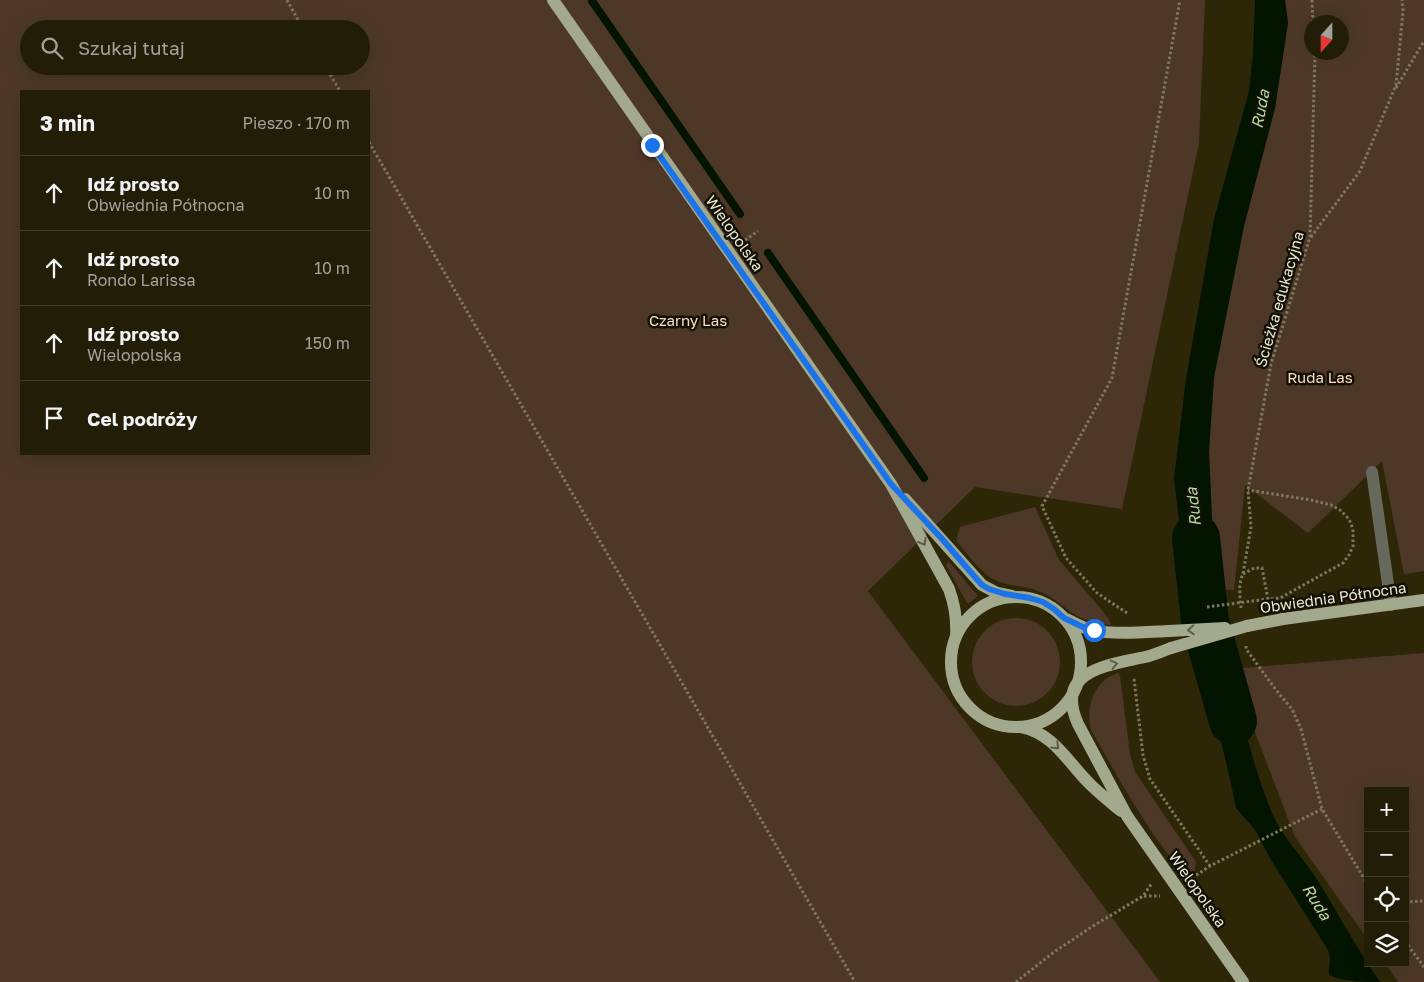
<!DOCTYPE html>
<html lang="pl">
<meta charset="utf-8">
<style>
:root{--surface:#221d06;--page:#2a2610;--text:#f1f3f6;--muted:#a2a29b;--line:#3f3b28}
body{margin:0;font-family:"Golos Text",sans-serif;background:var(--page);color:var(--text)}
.controls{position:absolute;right:15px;bottom:15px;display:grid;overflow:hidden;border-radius:0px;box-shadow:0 5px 20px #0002}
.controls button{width:45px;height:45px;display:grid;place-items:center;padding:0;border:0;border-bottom:1px solid var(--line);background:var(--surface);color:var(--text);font:25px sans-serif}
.compass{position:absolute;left:1304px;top:15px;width:45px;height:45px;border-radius:50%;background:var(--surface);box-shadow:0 5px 20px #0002;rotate:201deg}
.stop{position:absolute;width:15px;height:15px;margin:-11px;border:4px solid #1a73e8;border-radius:50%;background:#fff}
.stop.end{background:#1a73e8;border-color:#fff;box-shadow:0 1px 5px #0008}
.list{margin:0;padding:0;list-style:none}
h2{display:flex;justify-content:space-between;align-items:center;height:65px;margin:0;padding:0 20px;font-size:21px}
h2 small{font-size:16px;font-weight:400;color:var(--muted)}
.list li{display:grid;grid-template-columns:32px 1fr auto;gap:15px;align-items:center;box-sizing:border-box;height:75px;padding:0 20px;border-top:1px solid var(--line)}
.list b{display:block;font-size:19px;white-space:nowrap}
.list p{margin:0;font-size:16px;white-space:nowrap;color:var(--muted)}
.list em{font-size:16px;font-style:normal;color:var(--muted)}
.icon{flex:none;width:28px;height:28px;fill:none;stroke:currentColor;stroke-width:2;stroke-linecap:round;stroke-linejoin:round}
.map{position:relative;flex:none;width:1424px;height:982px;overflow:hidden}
.search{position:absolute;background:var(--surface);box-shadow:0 5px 20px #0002;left:20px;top:20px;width:350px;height:55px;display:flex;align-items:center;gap:12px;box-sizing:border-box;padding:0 18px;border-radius:28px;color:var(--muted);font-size:19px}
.panel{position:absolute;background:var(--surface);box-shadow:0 5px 20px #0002;left:20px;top:90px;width:350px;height:365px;border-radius:0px}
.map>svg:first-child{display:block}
</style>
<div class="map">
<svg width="1424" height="982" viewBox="0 0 1424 982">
<rect width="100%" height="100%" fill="#2d2708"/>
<!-- green -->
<path fill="#4d3828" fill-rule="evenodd" d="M0,0H1205L1199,143L1122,509L975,487L868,591L1160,982H0ZM29,29H361V66H29ZM21,91H369V454H21Z
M1285,0H1424V571L1404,574L1382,461L1308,533L1245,485L1234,590L1215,589L1209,451L1214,377L1244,226L1275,108L1288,23ZM1312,22H1342V52H1312Z
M1035,507L1059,560L1101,609L1108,618L1111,625C1098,624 1086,621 1074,614C1062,606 1052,596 1038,591C1023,585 1008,587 993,579C981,573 965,551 956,540L960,527Z
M948,562L950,563L978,596L969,603H967L947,567L946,565Z
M972 662a44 44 0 1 1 88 0a44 44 0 1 1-88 0Z
M1424,653V982H1398L1385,963H1405V791H1368V940L1295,837L1231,669Z
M1118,673L1120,676L1130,754L1135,772L1196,862L1195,870L1190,874H1183L1153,834L1126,791L1091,730C1085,708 1094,680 1118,673Z"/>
<!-- water -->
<path fill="#031400" d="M1255,0H1285L1288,23L1275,108L1244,226L1214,377L1209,451L1215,589L1218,602L1192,605L1185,572L1174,478L1186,379L1214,219L1249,91L1253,55Z
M1227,656C1240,709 1251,762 1272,813C1281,835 1299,853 1312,872C1336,908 1355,947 1380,982C1363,982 1344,982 1329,975C1328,965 1332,960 1328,950L1271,860L1255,830L1236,808L1230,779L1202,662Z"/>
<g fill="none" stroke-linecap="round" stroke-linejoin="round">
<!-- stream -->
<path stroke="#031400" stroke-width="8" d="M592,1L740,214
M768,253L924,478"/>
<!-- river -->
<path stroke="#031400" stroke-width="48" d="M1196,538L1205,622L1233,721"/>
<!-- path -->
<path stroke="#7d785f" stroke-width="3" stroke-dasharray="2.5 2.5" stroke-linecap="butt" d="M287,0L303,29
M1312,0L1313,22
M325,66L340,91
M1396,88L1424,41
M369,142L855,982
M1311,237L1360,171L1396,85L1403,11L1402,0
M745,240L758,231
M1243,574L1254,568H1262L1268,599L1280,598L1343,563L1349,555L1353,546V531L1351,523L1347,517L1340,510L1331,505L1311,500L1248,490
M1241,608C1240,597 1238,584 1243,574L1251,527L1248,490L1271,364L1310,237L1315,52
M1127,613L1097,593L1066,558L1042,506L1112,378L1180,0
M1246,646V649L1276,690L1292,709L1301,729L1322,809L1368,885
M1134,679L1143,755L1150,779L1210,866
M1192,878L1210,866L1322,809
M1144,896H1160
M1405,902L1424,901
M1405,941L1424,967
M1016,982L1054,952L1093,926L1143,896L1152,883"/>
<!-- minor -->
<path stroke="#65685b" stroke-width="12" d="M1372,472L1391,605"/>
<!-- major -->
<path stroke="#a3a98d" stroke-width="12" d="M553,0L891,484L949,589C955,605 957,620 956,637
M905,499L982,585L997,593L1012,596
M951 662a65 65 0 1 1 130 0a65 65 0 1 1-130 0Z
M1066,619C1075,623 1083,628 1092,630C1114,635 1147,632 1169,631
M1247,626L1283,619L1424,600
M1171,648C1163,651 1156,654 1149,656C1112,665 1053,668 1078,724L1127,816L1243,982
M1021,727C1052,733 1066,759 1086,780C1096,791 1109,801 1121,811"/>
<!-- path-bridge -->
<path stroke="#7d785f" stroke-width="3" stroke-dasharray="2.5 2.5" stroke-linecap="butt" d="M1207,607L1268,599"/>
<!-- major-bridge -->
<path stroke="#a3a98d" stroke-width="12" d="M1169,631L1225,628
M1171,648L1247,626"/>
</g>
<!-- one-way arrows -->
<defs><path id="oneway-chevron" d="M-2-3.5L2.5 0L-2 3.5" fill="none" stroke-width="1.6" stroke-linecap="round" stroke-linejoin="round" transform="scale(1.25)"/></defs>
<g stroke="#5b5c49">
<use href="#oneway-chevron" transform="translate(923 542) rotate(61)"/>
<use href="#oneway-chevron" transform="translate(1191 630) rotate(177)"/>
<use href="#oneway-chevron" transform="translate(1114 664) rotate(-13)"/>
<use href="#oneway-chevron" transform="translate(1056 746) rotate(44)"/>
</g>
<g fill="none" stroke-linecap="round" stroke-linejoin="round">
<!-- route -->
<path stroke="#1a73e8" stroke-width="6" d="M652,145L891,484L943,540L974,576L982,585L989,589L1005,594L1030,598L1043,602L1054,609L1064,618L1085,628L1094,630"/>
</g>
<g text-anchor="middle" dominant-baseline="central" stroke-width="5" stroke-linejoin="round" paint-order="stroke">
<!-- street labels -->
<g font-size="15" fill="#ebe8d6" stroke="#131005">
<text transform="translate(735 233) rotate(55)">Wielopolska</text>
<text transform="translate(1279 299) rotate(-74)">Ścieżka edukacyjna</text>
<text transform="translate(1333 597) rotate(-8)">Obwiednia Północna</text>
<text transform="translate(1198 889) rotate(55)">Wielopolska</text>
</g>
<!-- park labels -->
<g font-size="15" fill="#fddbc2" stroke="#131005">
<text x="688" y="320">Czarny Las</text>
<text x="1320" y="377">Ruda Las</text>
</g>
<!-- water labels -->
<g font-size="16" font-style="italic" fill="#b2daa3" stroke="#131005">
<text transform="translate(1260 109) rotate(-79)">Ruda</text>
<text transform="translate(1193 507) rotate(-96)">Ruda</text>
<text transform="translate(1317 902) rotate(58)">Ruda</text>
</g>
</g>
</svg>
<div class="controls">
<button>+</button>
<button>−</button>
<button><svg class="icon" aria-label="locate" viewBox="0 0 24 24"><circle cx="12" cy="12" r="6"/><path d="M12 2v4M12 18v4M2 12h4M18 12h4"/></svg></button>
<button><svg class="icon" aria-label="layers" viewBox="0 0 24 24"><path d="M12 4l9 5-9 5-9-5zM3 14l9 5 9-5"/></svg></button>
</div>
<svg class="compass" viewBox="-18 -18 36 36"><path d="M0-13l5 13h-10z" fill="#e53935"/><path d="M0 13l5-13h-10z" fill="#a2a29b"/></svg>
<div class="stop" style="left:1094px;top:630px"></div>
<div class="stop end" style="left:652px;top:145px"></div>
<div class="search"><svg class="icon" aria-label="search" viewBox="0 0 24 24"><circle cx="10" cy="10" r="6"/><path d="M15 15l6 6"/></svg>Szukaj tutaj</div>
<section class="panel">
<h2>3 min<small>Pieszo · 170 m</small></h2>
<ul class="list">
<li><svg class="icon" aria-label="ahead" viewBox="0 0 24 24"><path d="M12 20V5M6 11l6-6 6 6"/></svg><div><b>Idź prosto</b><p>Obwiednia Północna</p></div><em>10 m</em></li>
<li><svg class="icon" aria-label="ahead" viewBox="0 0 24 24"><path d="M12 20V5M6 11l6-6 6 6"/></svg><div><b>Idź prosto</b><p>Rondo Larissa</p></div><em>10 m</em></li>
<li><svg class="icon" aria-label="ahead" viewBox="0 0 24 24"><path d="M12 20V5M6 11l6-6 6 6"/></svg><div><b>Idź prosto</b><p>Wielopolska</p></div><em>150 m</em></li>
<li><svg class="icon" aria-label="arrive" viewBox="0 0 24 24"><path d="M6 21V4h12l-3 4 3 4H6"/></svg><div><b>Cel podróży</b></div></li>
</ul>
</section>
</div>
